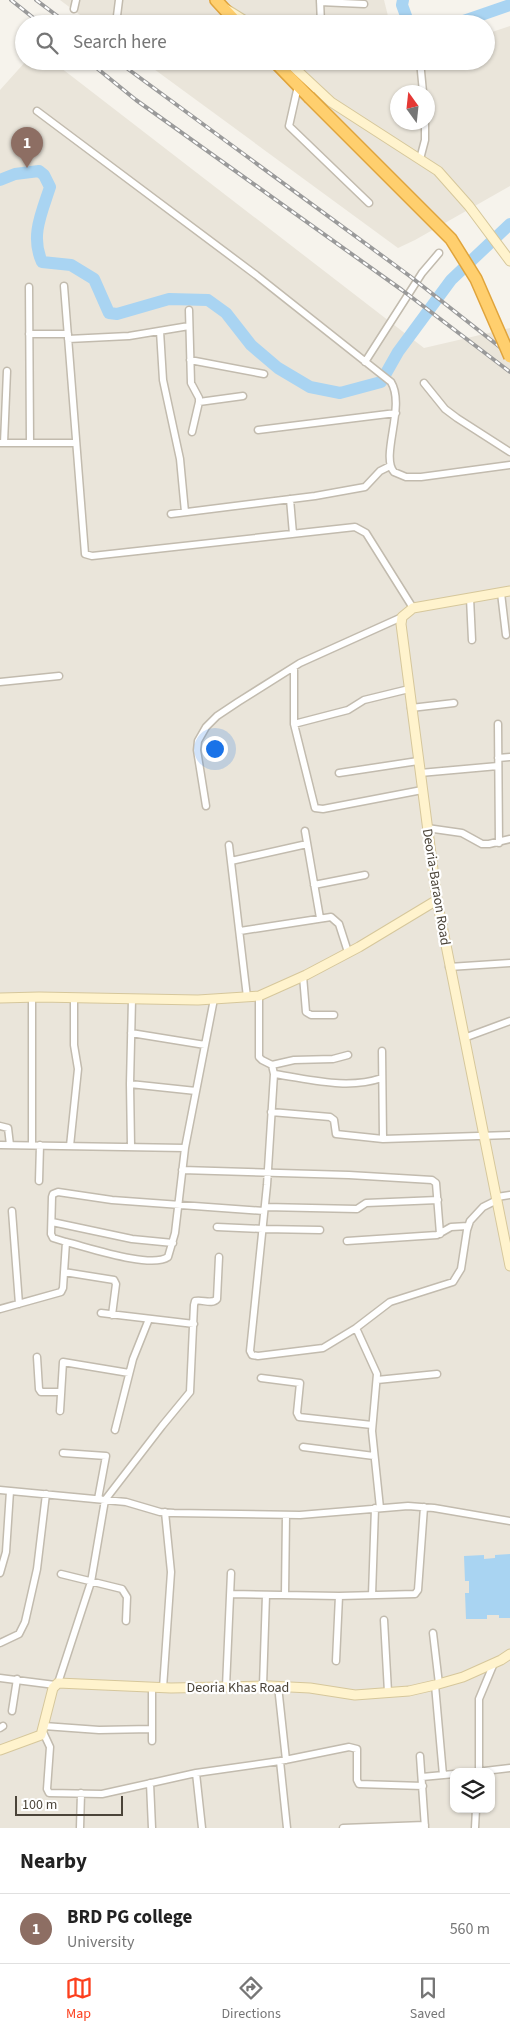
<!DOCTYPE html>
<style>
:root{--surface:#fff;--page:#f6f6f6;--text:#222;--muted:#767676;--line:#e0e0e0;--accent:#fc3f1d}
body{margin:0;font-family:"Source Sans 3",sans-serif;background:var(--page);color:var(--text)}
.controls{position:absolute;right:15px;bottom:15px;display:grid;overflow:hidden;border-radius:10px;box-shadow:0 1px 4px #0004}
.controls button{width:45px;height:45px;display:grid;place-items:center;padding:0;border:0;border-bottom:1px solid var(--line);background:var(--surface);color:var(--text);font:25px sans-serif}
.compass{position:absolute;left:390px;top:85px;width:45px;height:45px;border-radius:50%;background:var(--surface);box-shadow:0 1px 4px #0004;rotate:345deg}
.scale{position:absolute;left:15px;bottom:12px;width:108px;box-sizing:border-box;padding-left:5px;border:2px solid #4b4439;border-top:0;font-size:14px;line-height:18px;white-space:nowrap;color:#4b4439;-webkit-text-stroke:4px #fff;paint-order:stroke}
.you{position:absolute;left:214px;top:748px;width:18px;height:18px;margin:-12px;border:4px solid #fff;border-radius:50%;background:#1a73e8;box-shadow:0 0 0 8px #1a73e833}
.badge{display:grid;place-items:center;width:32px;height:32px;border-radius:50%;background:var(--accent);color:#fff;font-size:16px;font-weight:700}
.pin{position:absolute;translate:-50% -41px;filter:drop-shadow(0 1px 2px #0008)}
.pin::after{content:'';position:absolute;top:26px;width:18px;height:15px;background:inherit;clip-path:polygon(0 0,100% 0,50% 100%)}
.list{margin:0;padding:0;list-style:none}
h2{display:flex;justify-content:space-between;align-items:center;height:65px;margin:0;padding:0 20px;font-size:21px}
h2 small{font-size:16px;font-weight:400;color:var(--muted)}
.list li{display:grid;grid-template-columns:32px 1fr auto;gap:15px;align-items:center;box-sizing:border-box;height:70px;padding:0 20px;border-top:1px solid var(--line)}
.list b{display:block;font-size:19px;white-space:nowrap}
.list p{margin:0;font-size:16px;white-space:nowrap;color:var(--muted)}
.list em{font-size:16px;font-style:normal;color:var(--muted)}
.icon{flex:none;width:28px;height:28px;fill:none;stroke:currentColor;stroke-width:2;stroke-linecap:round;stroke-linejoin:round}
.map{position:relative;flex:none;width:510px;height:1828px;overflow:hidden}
.search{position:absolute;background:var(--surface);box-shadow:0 1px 4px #0004;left:15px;right:15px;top:15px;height:55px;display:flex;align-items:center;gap:12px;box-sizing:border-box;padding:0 18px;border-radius:28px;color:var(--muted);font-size:19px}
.sheet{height:135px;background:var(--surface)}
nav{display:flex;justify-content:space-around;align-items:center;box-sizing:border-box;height:70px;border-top:1px solid var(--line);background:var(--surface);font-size:14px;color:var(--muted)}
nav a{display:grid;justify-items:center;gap:2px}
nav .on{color:var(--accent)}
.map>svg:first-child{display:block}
</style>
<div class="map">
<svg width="510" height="1828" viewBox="0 0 510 1828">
<rect width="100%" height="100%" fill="#f6f3ec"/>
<!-- residential -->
<path fill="#eae5da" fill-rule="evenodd" d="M60,0H384L390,24H92Z
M510,26V186L415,240L398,248L143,61H486V34ZM398,92H428V122H398Z
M26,61H52L424,348L510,328V1828H0V90ZM454,1772H491V1809H454Z"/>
<!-- water -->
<path fill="#a9d4f2" d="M510,1554V1618H499V1615H487V1619H466L465,1593H469V1581H465L464,1556L484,1555V1559L495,1558V1555Z"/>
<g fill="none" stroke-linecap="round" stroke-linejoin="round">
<!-- river -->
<path stroke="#a9d4f2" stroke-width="12" d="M403,0L402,5L409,24
M455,24L510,5
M0,180L15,174L39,171L44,175L50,187C42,212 30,236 42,262L71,265L94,279L109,313L117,314L169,299L208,300L226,313L251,345L278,368L310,387L340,393L381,382L398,352L451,280L510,224"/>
<!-- street casing -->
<g stroke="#c2bbae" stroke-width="9">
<path id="street" d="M119,0L117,16L120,24
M320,0L321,24
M320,2L364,4
M74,9L76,0
M420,61L423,92
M298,86L289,126L369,203
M37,111L256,275L391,382C406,406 380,456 394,472L406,477H421L510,465
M420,159L425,140V122
M64,286L85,554L92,556L355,527L366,533L413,608
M29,287L30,443
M189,310L191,383L199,398V402L192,432
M160,331L163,380L180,459L185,512
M29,334H68
M68,339L129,336L189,326
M190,360L264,374
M365,362L422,273L439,253
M424,383L445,409L457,418L510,452
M199,402L243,396
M258,430L396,413
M0,443H75
M4,443L7,371
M290,499L293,534
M171,514L315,496L365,487L380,471L390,466
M501,593L506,635
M470,598L472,640
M294,667V724L315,808L323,809L422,790
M0,682L59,676
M411,708L454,703
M294,724L348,710L364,700L409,689
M498,724L499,843
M498,758L510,757
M339,773L418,761
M420,773L498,766
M206,806L197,750L198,741L206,727L217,716L238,702L300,663L402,617
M427,828L462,833L482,844H489L510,839
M305,831L320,918
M229,845L247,997
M231,861L307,844
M314,885L365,875
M240,931L331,917L339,924L348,952
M449,967L510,963
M303,976L306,1012L311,1015H334
M259,996V1057L262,1060L272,1065L274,1074L267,1185L250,1351L252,1355L258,1356L323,1348L356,1328L390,1302L453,1282L461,1269L467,1230L470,1221L483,1207L497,1200
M131,1033L205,1045
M464,1038L510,1021
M382,1051L383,1139
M272,1065L294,1060L333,1059L348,1055
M274,1074C310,1079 346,1090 382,1078
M130,1084L196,1091
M271,1112L330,1117L334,1120L336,1134L383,1139L510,1135
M0,1126L8,1128L10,1145
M0,1145L185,1148
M32,1145V997
M70,1146L78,1069L74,1045V998
M131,1146L130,1084L132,999
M182,1170L349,1175L432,1180L436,1183L440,1234
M39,1181L40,1145
M497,1197L510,1195
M265,1207L357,1209L366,1203L438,1200
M12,1211L19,1304
M52,1222L132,1239L173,1243
M217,1227L263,1229L320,1230
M347,1241L437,1235L451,1227L468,1226
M66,1242L53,1238L51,1234L52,1197L53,1194L58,1192L112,1200L264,1211
M64,1272L114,1280L116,1284L112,1315
M0,1309L61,1292L63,1288L66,1242C87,1247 151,1269 168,1257L175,1233L185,1148L214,999
M101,1313L194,1324
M356,1328L377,1374L372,1431L380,1508
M37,1357L39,1389L41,1392H61
M261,1378L300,1383L297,1413L299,1417L372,1425
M377,1380L437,1374
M60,1411L63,1362L129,1373
M115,1430L133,1359L149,1319
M303,1447L374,1456
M63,1453L106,1456L98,1499
M0,1490L126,1502L160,1512L174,1513L300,1515L408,1506L434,1508L510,1521
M0,1573L6,1552L10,1491
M61,1574L122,1589L127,1597L126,1621
M231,1594L339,1596L415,1594L418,1590L424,1507
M285,1595L286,1515
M372,1595L375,1508
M384,1620L388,1692
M433,1633L439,1684
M0,1643L19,1634L25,1622L37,1569L46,1494
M336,1661L339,1596
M0,1678L55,1685
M58,1683L91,1582L105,1500L162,1426L190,1392L194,1305L195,1301C202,1299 212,1305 217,1299L219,1257
M435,1685L443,1775
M263,1686L266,1595
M278,1686L286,1760
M226,1687L231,1573
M163,1688L171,1572L165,1512
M12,1711L17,1679
M44,1726L99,1730L152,1729
M0,1728L3,1726
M43,1732L50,1747L47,1789L49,1793L102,1794L196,1773L280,1761L349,1747L357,1749V1780L359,1784L423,1786
M152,1741V1687
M420,1756L425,1828
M280,1761L287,1828
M476,1772L510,1768
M479,1772V1699L494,1663
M196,1773L202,1828
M422,1777L454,1774
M150,1783L152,1828
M80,1828L81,1793
M343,1828L425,1825
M475,1828L476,1809"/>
</g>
<!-- secondary casing -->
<g stroke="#d6c79b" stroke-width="11">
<path id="secondary" d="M226,9L250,24
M287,61L331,102L438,171L469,206L510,261
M510,591L413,608L402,617L401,624L437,900L510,1266
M0,998L39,997L198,1000L259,996L306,975L359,947L437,900
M0,1750L41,1735L53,1688L58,1683L171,1688L270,1686L310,1688L355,1695L409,1691L435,1685L463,1677L501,1660L510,1654"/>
</g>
<!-- highway casing -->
<g stroke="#e0a43c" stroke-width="14">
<path id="highway" d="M216,0L238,24
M274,61L309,97"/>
</g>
<!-- street -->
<use href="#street" stroke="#fff" stroke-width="6"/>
<!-- secondary -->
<use href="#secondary" stroke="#fff3cd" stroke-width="9"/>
<!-- highway -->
<use href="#highway" stroke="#ffcf6e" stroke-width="11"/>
<!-- rail casing -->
<g stroke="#9a9a9a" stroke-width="4">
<path id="rail" d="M11,0L41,24
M36,0L68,24
M88,61L136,100L402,290L510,372
M117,61L411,277L510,355"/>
</g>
<!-- rail -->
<use href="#rail" stroke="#fff" stroke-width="2" stroke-dasharray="5.5" stroke-linecap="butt"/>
<!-- highway-bridge casing -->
<g stroke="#e0a43c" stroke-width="14" stroke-linecap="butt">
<path id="highway-bridge" d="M309,97L451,239L476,279L510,357"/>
</g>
<!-- highway-bridge -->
<use href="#highway-bridge" stroke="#ffcf6e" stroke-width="11"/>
</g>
<g text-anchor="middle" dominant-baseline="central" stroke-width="4.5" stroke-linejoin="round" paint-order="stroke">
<!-- street labels -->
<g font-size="14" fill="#4b4439" stroke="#fff">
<text transform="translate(436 887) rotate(81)">Deoria-Baraon Road</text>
<text x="238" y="1688">Deoria Khas Road</text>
</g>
</g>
</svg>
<div class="controls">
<button><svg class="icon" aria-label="layers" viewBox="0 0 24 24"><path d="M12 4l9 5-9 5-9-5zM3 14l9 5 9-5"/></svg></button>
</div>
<svg class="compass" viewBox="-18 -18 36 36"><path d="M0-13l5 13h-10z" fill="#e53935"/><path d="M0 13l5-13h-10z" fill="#767676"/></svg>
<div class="scale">100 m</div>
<div class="you"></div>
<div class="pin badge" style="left:27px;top:168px;background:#8d6e63">1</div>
<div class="search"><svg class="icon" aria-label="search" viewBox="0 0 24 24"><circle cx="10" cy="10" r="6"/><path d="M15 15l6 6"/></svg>Search here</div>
</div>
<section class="sheet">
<h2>Nearby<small></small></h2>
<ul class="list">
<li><span class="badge" style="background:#8d6e63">1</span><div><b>BRD PG college</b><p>University</p></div><em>560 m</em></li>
</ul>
</section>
<nav>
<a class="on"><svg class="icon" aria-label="map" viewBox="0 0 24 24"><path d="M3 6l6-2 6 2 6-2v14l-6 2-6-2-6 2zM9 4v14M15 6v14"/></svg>Map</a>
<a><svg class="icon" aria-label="directions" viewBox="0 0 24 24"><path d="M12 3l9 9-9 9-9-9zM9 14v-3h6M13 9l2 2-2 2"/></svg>Directions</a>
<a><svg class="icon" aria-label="saved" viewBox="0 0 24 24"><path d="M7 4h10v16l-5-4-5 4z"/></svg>Saved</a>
</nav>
